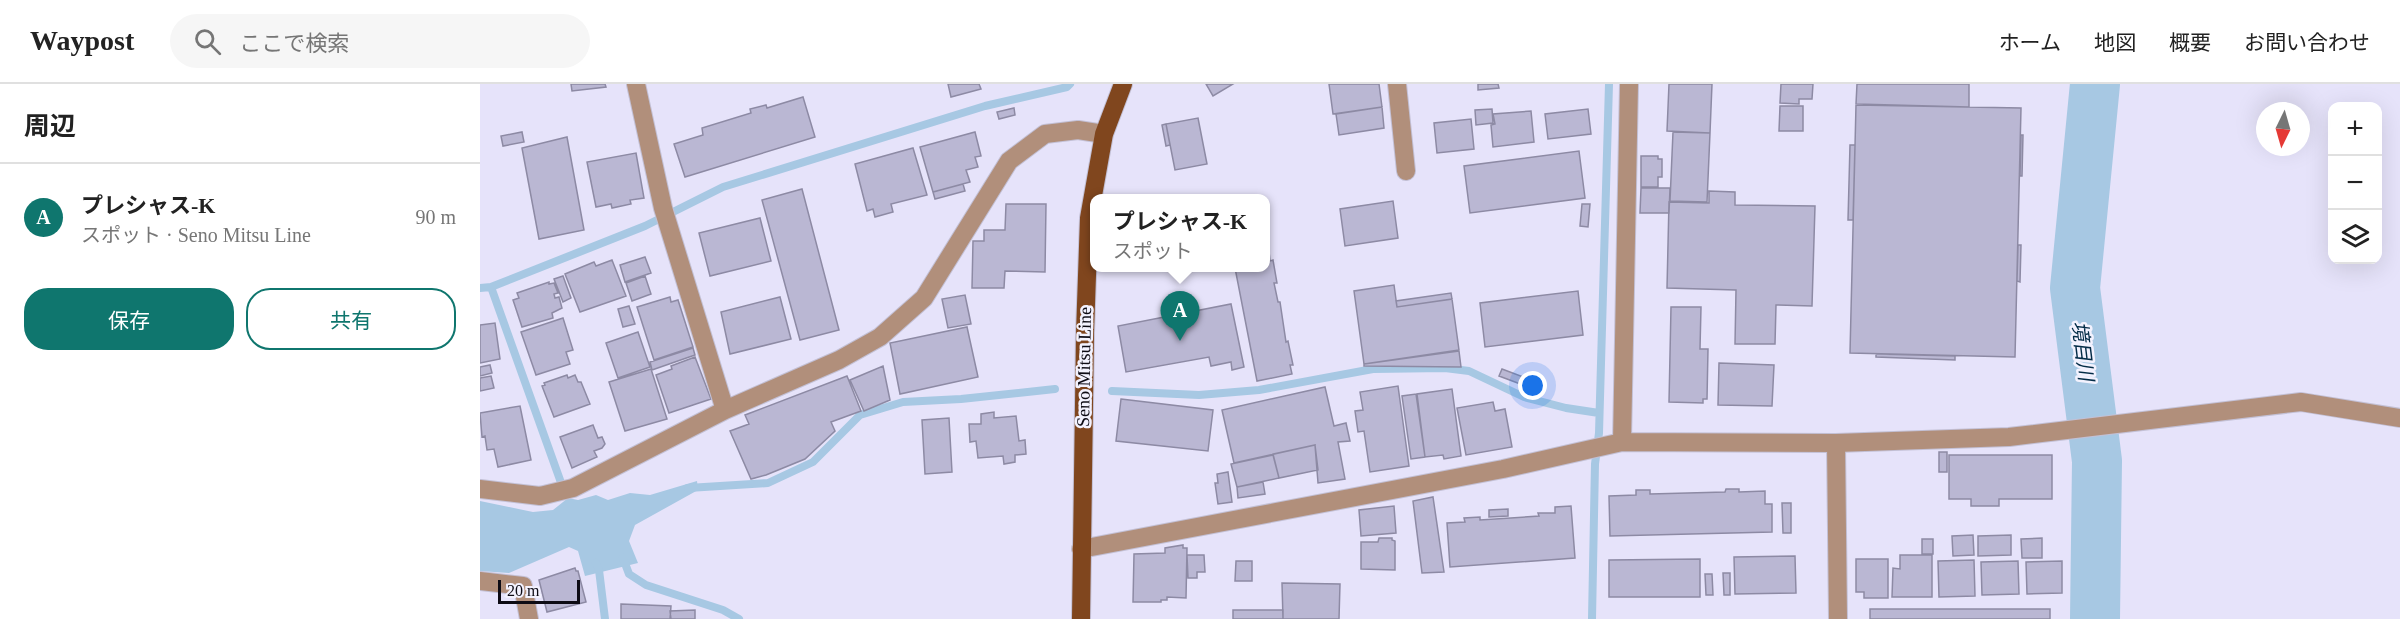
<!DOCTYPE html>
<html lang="ja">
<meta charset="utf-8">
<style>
:root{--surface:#fff;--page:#f6f6f6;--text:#222;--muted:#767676;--line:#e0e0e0;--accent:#0f766e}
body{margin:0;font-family:"Times New Roman","Noto Sans JP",serif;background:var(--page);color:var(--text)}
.controls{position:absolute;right:18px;top:18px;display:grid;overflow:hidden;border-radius:12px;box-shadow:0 6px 24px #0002}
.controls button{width:54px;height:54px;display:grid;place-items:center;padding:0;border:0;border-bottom:2px solid var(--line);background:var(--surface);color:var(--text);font:30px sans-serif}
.compass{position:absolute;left:1776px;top:18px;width:54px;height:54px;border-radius:50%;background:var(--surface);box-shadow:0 6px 24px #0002;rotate:185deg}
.scale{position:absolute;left:18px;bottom:15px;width:82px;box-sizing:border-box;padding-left:6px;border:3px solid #0d0b14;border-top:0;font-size:16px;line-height:21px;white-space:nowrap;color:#0d0b14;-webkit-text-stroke:4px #f3f2fe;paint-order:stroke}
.you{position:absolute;left:1053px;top:302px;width:21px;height:21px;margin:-15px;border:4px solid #fff;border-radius:50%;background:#1a73e8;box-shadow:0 0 0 9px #1a73e833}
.badge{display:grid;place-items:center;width:39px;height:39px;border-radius:50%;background:var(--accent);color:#fff;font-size:20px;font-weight:700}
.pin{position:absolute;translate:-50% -50px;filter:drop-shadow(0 2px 3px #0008)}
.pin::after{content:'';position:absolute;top:32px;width:21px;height:18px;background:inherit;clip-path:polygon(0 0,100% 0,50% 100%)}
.popup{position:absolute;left:610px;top:110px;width:180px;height:78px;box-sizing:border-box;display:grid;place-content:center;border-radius:12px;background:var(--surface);filter:drop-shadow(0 2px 4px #0005);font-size:20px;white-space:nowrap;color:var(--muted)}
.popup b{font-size:22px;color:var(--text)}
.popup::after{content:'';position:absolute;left:50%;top:100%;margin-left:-12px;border:12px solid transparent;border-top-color:var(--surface)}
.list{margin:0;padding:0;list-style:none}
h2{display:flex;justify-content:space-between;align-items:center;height:78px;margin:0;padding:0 24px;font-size:26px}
h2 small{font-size:20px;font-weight:400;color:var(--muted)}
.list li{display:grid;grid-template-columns:39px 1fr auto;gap:18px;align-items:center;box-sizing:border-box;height:108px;padding:0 24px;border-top:2px solid var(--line)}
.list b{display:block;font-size:22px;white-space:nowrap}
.list p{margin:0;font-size:20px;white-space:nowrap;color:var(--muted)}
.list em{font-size:20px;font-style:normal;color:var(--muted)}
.actions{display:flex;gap:12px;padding:18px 24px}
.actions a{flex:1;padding:14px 0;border:2px solid var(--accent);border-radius:24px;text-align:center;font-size:21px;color:var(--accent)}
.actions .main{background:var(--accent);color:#fff}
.icon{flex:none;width:33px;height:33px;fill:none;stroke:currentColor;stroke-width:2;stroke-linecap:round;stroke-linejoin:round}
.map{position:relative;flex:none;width:1920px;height:535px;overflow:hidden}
header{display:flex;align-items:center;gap:36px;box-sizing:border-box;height:84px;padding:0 30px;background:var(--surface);border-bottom:2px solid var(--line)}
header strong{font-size:28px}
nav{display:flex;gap:33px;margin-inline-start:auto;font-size:21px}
.search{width:420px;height:54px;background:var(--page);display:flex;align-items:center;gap:15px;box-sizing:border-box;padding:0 21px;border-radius:33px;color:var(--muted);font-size:22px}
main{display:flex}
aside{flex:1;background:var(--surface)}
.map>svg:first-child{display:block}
</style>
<header>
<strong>Waypost</strong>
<div class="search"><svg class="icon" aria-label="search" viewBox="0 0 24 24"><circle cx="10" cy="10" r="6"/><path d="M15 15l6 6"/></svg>ここで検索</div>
<nav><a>ホーム</a><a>地図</a><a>概要</a><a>お問い合わせ</a></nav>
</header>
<main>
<aside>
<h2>周辺<small></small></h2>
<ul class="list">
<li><span class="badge">A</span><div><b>プレシャス-K</b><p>スポット · Seno Mitsu Line</p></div><em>90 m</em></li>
</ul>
<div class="actions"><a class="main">保存</a><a>共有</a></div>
</aside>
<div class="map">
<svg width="1920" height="535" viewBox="0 0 1920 535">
<rect width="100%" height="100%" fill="#e6e3fa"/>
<!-- water -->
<path fill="#a7c8e3" d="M217,397L218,406L155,441L149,457L158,479L105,492L98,467L89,463L29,489L0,487V417L53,428L73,426L88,414L98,416L116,411L128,416L150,409L170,411Z"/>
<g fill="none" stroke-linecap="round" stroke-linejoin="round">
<!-- stream -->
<path stroke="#a7c8e3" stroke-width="8" d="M11,203L165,142L243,103L505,22L587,3L590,0
M0,204L11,203L84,407
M632,307L719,311L779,306L893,285L965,284L989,287L1044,313L1086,324L1119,329
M208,404L288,399L333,378L380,331L423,318L481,315L575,305
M143,474L149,490L166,501L243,526L259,535
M116,479L119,486L125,535
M1112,535L1115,380L1119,349L1129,0"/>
<!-- river -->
<path stroke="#a7c8e3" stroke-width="50" d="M1615,535L1617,377L1595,204L1615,0"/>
</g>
<!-- building -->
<path fill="#bab7d3" stroke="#8d8aa4" stroke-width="1.5" d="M91,0H125L126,3L92,7Z
M468,0H499L501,5L471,13Z
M726,0H753L733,12Z
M849,0H899L902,23L853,30Z
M998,0H1018L1019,4L998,6Z
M1189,0H1232L1230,49L1187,47Z
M1301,0H1333L1332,15H1319V20L1300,19Z
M1377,0H1489V23L1376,20Z
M323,13L335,53L205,93L194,60L223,51L222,44L271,29L270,25L286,21L287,24Z
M1376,21L1541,24L1535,273L1370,269Z
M1300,22H1323V47H1299Z
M902,23L904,44L859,51L856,30Z
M534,24L535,31L519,35L517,28Z
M1012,25L1013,39L996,41L995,26Z
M1108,25L1111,50L1068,55L1065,30Z
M1051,27L1054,58L1013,63L1011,41L1015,40L1013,30Z
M718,34L727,80L695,86L686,40Z
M991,35L994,65L957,69L954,39Z
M686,40L690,61L686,62L682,41Z
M42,48L44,58L23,62L21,52Z
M495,48L501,72L495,73L498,83L486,86L490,98L453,108L440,63Z
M1193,48L1230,49L1227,118L1190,117Z
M1541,51H1543L1542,92H1540Z
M87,53L104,146L59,155L42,64Z
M1370,61H1375L1373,136H1368Z
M433,64L447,111L411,120L413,128L395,133L393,125L387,127L375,80Z
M1099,67L1105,114L990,129L984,82Z
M156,69L164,114L150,116L151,120L132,124L131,120L116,123L107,78Z
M1161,72H1178V75H1182V93H1178V103H1161Z
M483,100L485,107L455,115L453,108Z
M1161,104H1190L1189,129H1160Z
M322,105L359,246L320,256L282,116Z
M1229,107L1255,108V121L1335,122L1332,222L1296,221L1295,260H1255L1256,206L1187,204L1189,118L1229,119Z
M913,117L918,154L865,162L860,125Z
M526,120H566L565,188L525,187L524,204H492L493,157H504V146H525Z
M1102,120H1110L1108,143L1100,142Z
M280,134L291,177L230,192L219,149Z
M786,138L790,177L793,176L797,199H794L798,218H800L806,258L808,257L813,281H810L812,290L777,297L755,184H786Z
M1538,161H1541L1540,198L1537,197Z
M165,173L171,189L145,198L140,181Z
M132,176L146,212L100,228L85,190L114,178L116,182Z
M83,192L91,214L83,218L74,195Z
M165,192L171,210L152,217L146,199Z
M69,198V200L74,199L78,209L74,210L75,214L79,213L82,224L72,229L73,234L42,243L33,216L39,214L37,209Z
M914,201L917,223L972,215L979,266L884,280L874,207Z
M1098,207L1103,251L1005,263L1000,219Z
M971,209L972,215L917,223L916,217Z
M485,211L491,240L468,244L462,215Z
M190,213L191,218L198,216L213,263L174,276L157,223Z
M300,213L311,255L250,270L241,228Z
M751,220L764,283L752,286L751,278L731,282L729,273L646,288L638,242Z
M149,222L155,240L143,243L138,225Z
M1191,223H1221L1220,265H1228L1227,315H1223V319L1189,318Z
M83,234L93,266L86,268L90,280L56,291L41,248Z
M15,239L20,275L0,279V241Z
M487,243L498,293L420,310L410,259Z
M158,248L170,283L138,294L126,259Z
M213,264L215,271L172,286L170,278Z
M979,267L981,283L884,282V280Z
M1396,270L1475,272V276L1396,273Z
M215,273L231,315L189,329L176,291L192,285L191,282Z
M1239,279L1294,281L1292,322L1238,321Z
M10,281L12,289L0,292V283Z
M403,282L410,316L384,327L370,296Z
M171,285L187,335L145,347L129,298Z
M1022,285L1046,294L1043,301L1019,292Z
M87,291L88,294L95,291L98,298H101L110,320L74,333L62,302L65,301L64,299Z
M11,292L14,304L0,307V294Z
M367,292L381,327L351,338L355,347L325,375L286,391L271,395L250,347L269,340L265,331Z
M918,302L929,382L890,388L884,347L878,348L875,327L883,326L880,308Z
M845,303L854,342L866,339L870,357L858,358L865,395L838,399L835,361L754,379L742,326Z
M972,305L981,372L964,375L963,371L945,373L937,310Z
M936,310L945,373L931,375L922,312Z
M641,315L733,326L728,367L636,357Z
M1013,318L1015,327L1025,325L1032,363L986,371L977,324Z
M40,322L51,376L18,383L14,365L7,366L5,352L2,353L0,329Z
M514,328V334L536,332L539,357L545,356L546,370L535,371V378L524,380L523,372L498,374L496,357L490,358L489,340H501V330Z
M469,334L472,388L445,390L442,336Z
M113,341L118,354L122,353L125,360L122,364L114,367L117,373L92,384L80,353Z
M835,361L838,386L799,394L793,370Z
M1459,368H1467V388H1459Z
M793,371L799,394L757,403L751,380Z
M1469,371H1572V415H1519V422H1491V415H1469Z
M748,388L752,418L738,420L735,399H738L737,390Z
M783,398L785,410L758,414L757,403Z
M1246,405H1259V408L1285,407V420H1292V448L1130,452L1129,412L1156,411V406H1170V410L1245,408Z
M953,413L964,488L942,489L933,417Z
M1302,419H1311V449H1303Z
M914,422L916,449L881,452L879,426Z
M1091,422L1095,474L970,483L967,439L985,438L984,434L1000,433V436L1059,432L1058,429H1075V423Z
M1028,425V432L1009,433V426Z
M1493,451L1494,471L1473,472L1472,452Z
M1531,451V471L1498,472V452Z
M899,454H912V456L915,457V486L881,485V458H898Z
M1562,454V474H1542L1541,455Z
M1442,455H1453V470H1442Z
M703,461V464H707L706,514L687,513V516H681V518H653L654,470L685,469V464Z
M707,471H724L725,488H717V494H708Z
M1420,471H1452V513H1412L1413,484L1420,485Z
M1315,472L1316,509L1255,510L1254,473Z
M1220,475V513H1129V476Z
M1376,475H1408V514H1384V508H1376Z
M1494,476L1495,512L1459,513L1458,477Z
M756,477H772V497H755Z
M1538,477L1539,510L1502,511L1501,478Z
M1582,477V509L1547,510L1546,478Z
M95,484L96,487H98L106,518L67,528L59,496Z
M1243,489H1250V511H1244Z
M1225,490H1232L1233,511H1226Z
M802,499L860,500L859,535H803Z
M141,520L191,522L190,535H141Z
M1390,525H1570V535H1390Z
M215,526V535H191L190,527Z
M753,526H803V535H836H753Z"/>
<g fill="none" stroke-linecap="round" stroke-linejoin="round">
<!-- street casing -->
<g stroke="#c3c0d5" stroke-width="20">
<path id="street" d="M156,0L183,124L245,326
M917,0L926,87
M1142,358L1149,0
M1356,359L1358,535
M0,405L60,412L93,404L245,326L359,276L400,253L444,214L529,77L565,50L598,46L624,50
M601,465L1023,385L1142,358L1356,359L1529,353L1821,318L1920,334
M0,497L43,502L49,535"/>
</g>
<!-- primary casing -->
<g stroke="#c3c0d5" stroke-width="20">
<path id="primary" d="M601,535L605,249L609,134L624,50L643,0"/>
</g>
<!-- street -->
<use href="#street" stroke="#b18f7b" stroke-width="18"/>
<!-- primary -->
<use href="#primary" stroke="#80461e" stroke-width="18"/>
</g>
<g text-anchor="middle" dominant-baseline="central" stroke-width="5" stroke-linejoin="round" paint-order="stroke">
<!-- street labels -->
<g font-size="18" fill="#0d0b14" stroke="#f3f2fe">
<text transform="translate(604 283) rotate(-89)">Seno Mitsu Line</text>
</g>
<!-- water labels -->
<g font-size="20" font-style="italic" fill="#032c47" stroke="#f3f2fe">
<text transform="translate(1603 267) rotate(83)">境目川</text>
</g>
</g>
</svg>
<div class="controls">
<button>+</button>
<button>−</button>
<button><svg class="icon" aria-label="layers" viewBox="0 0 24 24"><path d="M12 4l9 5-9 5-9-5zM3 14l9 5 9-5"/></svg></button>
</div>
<svg class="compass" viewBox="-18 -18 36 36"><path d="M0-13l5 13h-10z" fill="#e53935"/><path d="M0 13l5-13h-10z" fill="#767676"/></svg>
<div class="scale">20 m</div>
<div class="you"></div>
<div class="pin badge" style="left:700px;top:257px">A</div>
<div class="popup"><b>プレシャス-K</b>スポット</div>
</div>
</main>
